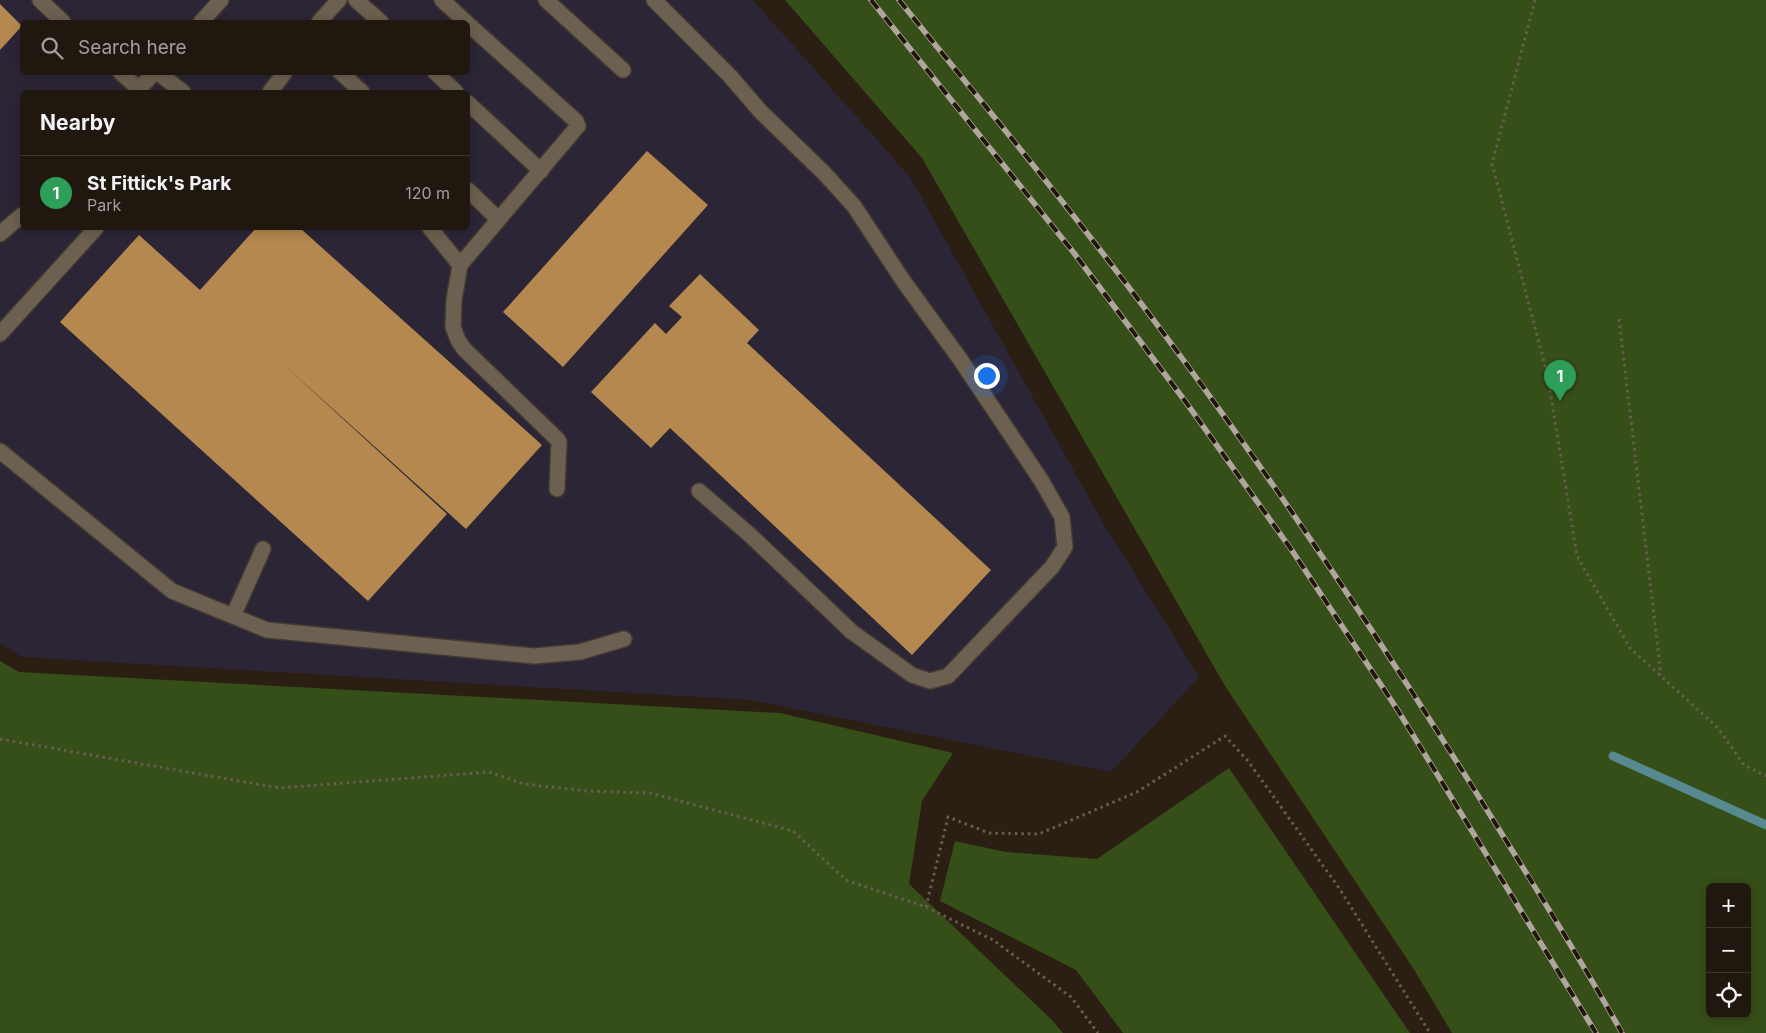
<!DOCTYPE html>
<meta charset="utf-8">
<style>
:root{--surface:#20170e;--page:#282017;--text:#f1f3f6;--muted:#a29f9e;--line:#3d362e;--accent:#7c3aed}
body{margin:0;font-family:Inter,sans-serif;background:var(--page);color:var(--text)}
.controls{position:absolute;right:15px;bottom:15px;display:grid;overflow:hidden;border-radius:8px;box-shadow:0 2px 12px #0003}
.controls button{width:45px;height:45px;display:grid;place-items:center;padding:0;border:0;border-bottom:1px solid var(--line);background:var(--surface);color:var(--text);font:25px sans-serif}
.you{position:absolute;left:986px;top:375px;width:18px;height:18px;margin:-12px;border:4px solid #fff;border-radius:50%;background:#1a73e8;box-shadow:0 0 0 8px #1a73e833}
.badge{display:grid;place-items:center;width:32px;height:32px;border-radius:50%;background:var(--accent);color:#fff;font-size:16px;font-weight:700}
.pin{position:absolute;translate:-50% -41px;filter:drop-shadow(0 1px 2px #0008)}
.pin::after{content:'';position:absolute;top:26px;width:18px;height:15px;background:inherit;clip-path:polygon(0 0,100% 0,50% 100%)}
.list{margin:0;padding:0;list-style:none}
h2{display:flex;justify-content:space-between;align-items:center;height:65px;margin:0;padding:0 20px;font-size:21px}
h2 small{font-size:16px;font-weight:400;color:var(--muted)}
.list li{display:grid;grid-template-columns:32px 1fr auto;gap:15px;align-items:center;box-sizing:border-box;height:75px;padding:0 20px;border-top:1px solid var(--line)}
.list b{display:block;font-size:19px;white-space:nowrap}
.list p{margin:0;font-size:16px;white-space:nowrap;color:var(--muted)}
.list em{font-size:16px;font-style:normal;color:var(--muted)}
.icon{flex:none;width:28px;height:28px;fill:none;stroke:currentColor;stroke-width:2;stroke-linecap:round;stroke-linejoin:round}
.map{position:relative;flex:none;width:1766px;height:1033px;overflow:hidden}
.search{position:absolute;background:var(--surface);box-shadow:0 2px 12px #0003;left:20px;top:20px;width:450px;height:55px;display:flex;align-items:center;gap:12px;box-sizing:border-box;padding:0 18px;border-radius:8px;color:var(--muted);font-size:19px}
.panel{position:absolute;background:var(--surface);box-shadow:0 2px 12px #0003;left:20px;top:90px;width:450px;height:140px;border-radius:8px}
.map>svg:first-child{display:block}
</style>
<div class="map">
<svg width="1766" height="1033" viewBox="0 0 1766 1033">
<rect width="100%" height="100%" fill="#2a1f12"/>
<!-- industrial -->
<path fill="#2b2535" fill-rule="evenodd" d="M0,0H753L910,177L1102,521L1199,677L1111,772L751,700L22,657L0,643ZM22,22H468V72H22ZM22,92H468V228H22Z"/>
<!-- green -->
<path fill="#364e18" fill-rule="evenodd" d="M785,0H1766V1033H1452L1413,968L1225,686L922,158ZM1710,887H1747V1014H1710Z
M0,661L19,672L780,713L953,753L922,801L909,884L1052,1020L1063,1033H0Z
M1229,768L1410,1033H1123L1076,970L940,901L955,841L1006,852L1097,859Z"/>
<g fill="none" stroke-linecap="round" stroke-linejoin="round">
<!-- stream -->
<path stroke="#568990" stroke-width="9" d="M1613,756L1766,825"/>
</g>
<!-- building -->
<path fill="#b4884e" d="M0,4L22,26L0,50Z
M647,151L708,205L563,367L503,312Z
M256,228H300L542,445L466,529L283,364L447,514L368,601L60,322L139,235L200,290Z
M700,274L759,330L747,343L991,570L912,655L670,428L651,448L591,392L655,323L666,334L682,317L669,306Z"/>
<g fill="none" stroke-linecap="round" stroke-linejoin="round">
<!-- lane casing -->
<g stroke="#433a32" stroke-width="18">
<path id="lane" d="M40,0L63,22
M356,0L381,22
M442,0L466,22
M546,0L623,70
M654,0L730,76L761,112L824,173L854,206L904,282L960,359L1041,480L1062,517L1065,547L1052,567L948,676L930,681L912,675L852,632L750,535L699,491
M319,22L339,0
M468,24L576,121L578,126L460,265L454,300L453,327L458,340L464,349L557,439L559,442L557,489
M120,72L139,89
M157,72L183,92
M340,72L362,92
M435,72L456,92
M270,92L285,72
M468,103L541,171
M468,190L498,219
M430,228L460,265
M0,334L96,228
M0,451L172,591L267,630L534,656L580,652L624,639
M233,616L263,549"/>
</g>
<!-- secondary casing -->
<g stroke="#433a32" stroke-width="18">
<path id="secondary" d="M201,22L221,0
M136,92L155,72
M0,234L22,215"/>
</g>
<!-- path -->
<path stroke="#675d51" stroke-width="3" stroke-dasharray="2.5 4" stroke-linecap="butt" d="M1535,0L1492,164L1547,373L1577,556L1630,648L1718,728L1744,765L1766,776
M1619,319L1661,675
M0,739L279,788L489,772L524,784L587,791L650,793L793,831L846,880L926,907L993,940L1071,997L1098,1033
M926,907L948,817L989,833L1039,834L1137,792L1225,736L1248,761L1339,888L1430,1033"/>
<!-- lane -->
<use href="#lane" stroke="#6c6050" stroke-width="15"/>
<!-- secondary -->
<use href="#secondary" stroke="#6c6050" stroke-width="15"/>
<!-- rail casing -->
<g stroke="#afa79d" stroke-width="5.5">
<path id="rail" d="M871,0L1074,253L1185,401L1291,549L1397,709L1596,1033
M899,0C964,81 1031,160 1094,242C1232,419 1358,604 1477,794C1526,873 1577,952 1622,1033"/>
</g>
<!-- rail -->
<use href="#rail" stroke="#201609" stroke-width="4" stroke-dasharray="11" stroke-linecap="butt"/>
</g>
</svg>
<div class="controls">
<button>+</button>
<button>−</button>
<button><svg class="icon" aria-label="locate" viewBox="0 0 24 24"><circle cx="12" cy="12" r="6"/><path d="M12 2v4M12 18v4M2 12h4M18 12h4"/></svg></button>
</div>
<div class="you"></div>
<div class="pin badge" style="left:1560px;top:401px;background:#2e9e5b">1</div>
<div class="search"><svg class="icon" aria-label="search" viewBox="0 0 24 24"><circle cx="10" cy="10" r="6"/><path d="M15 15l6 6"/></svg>Search here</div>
<section class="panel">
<h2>Nearby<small></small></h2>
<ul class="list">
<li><span class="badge" style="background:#2e9e5b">1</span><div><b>St Fittick's Park</b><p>Park</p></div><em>120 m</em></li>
</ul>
</section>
</div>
